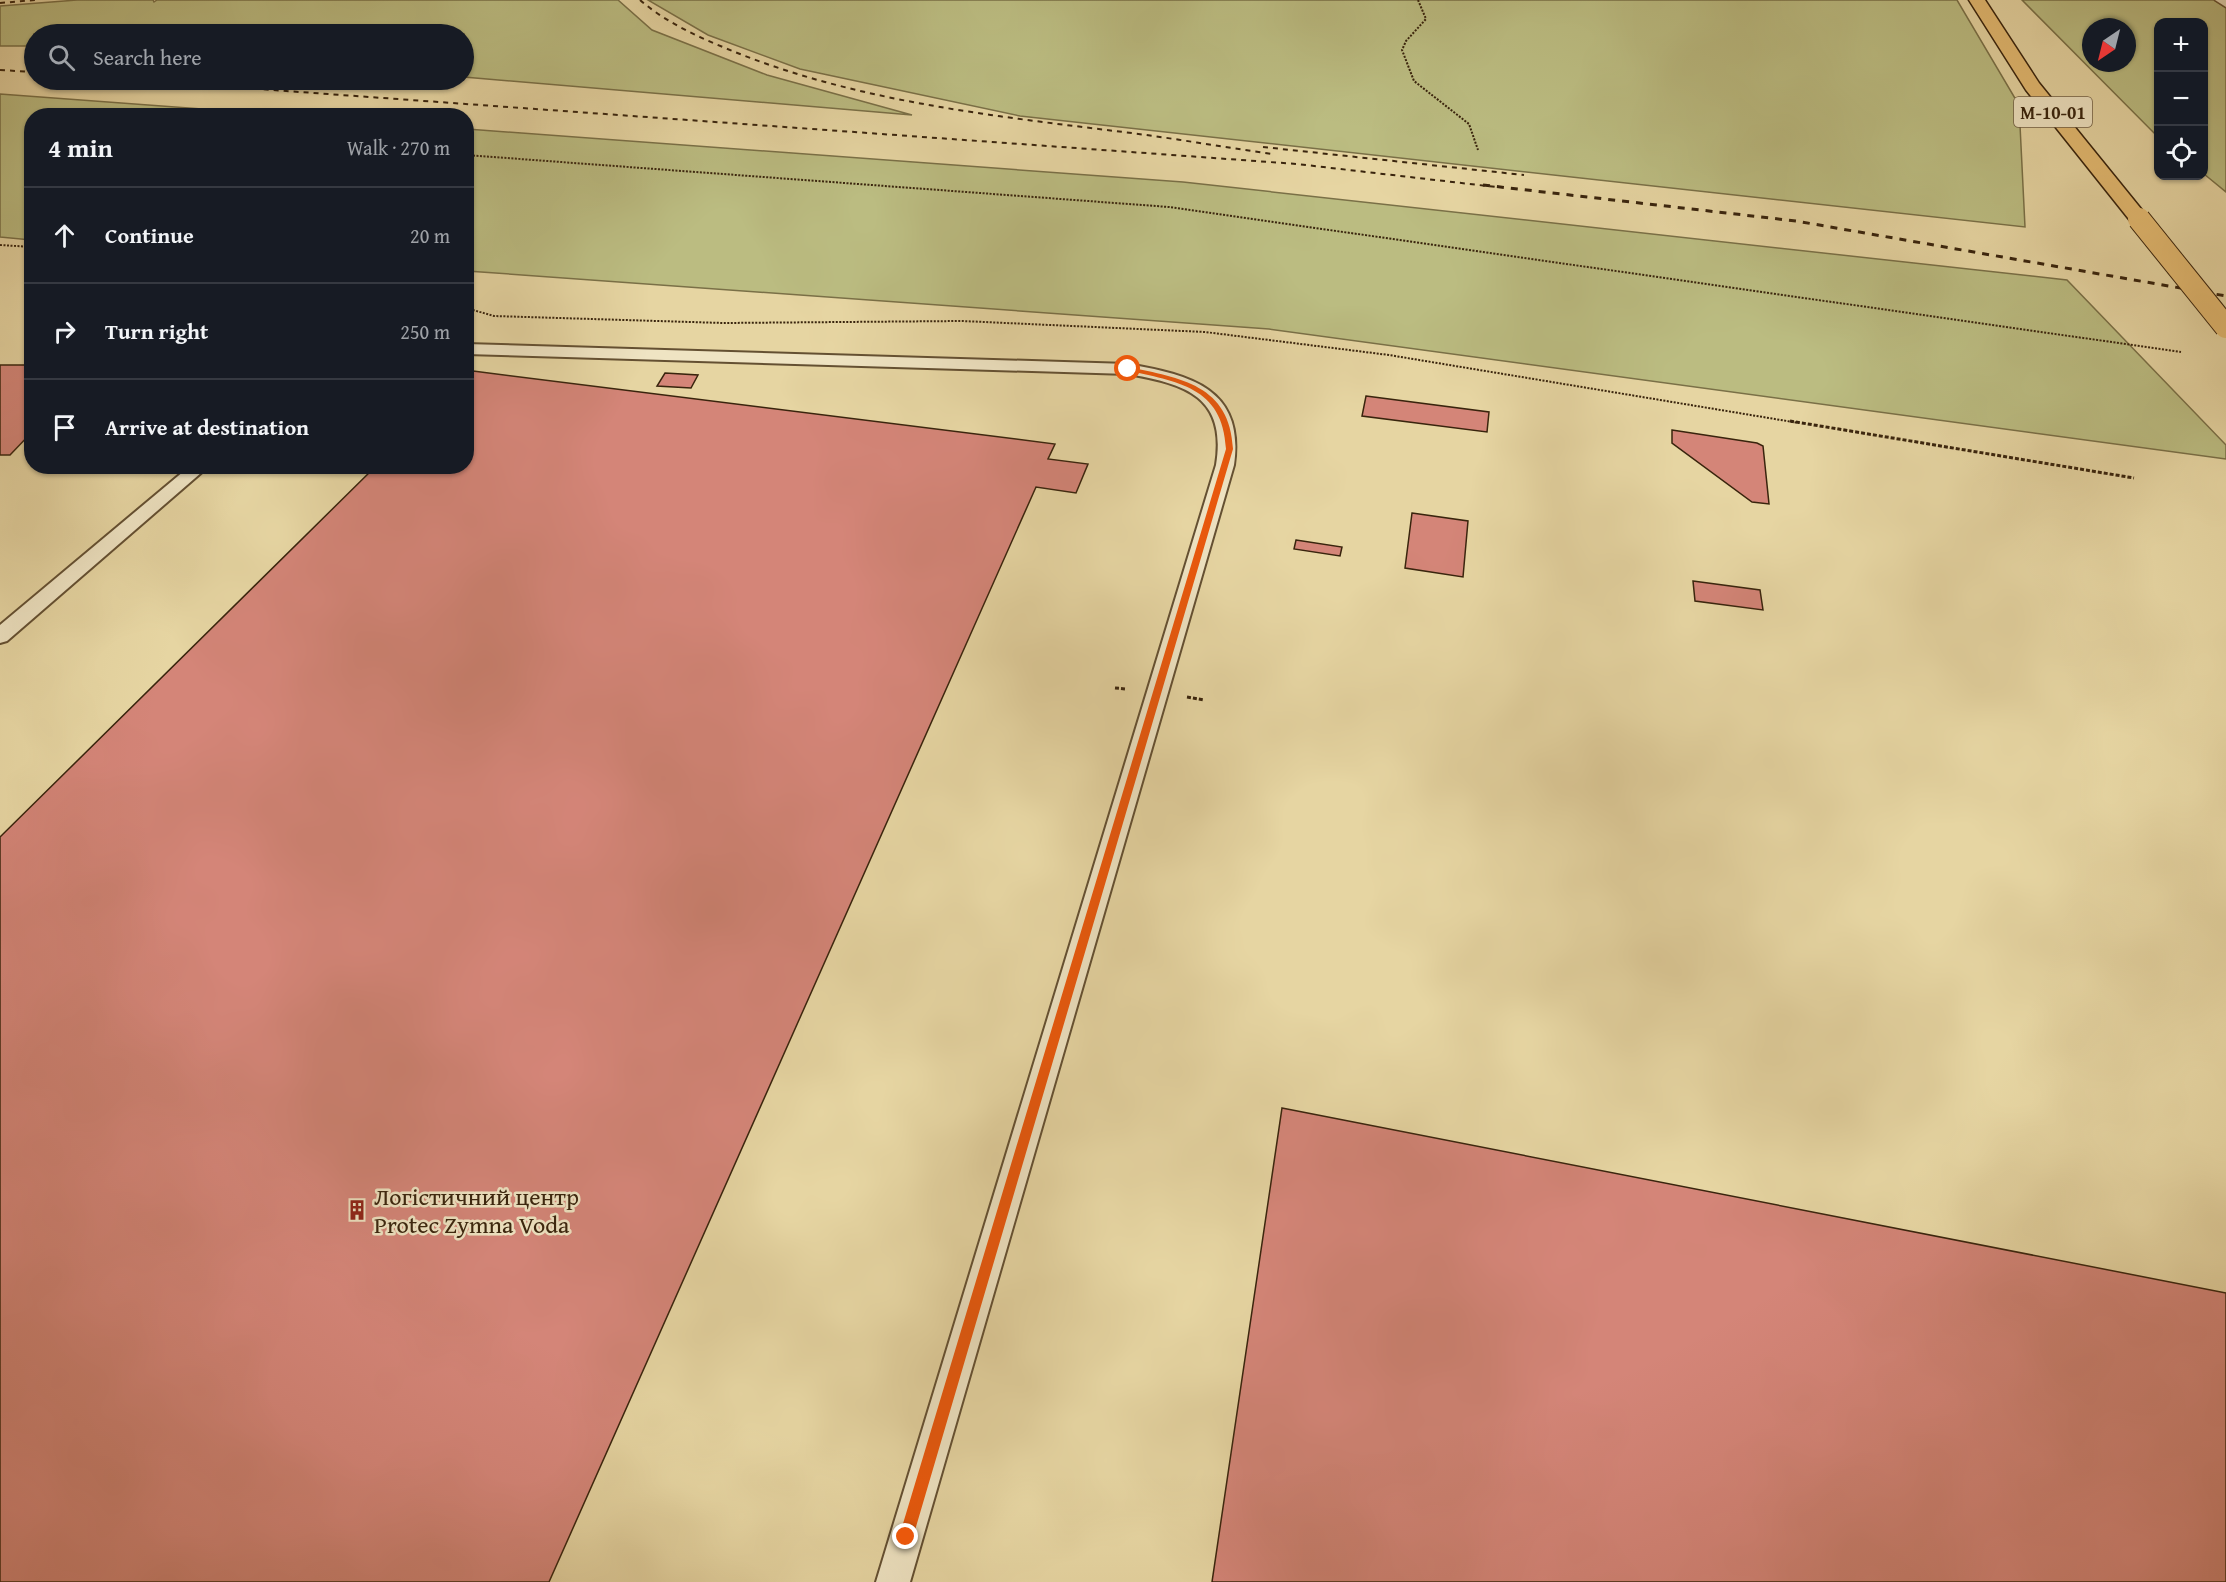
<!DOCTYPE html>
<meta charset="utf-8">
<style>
:root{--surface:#171b24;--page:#20242c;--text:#f1f3f6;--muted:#9ea1a6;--line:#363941}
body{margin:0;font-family:"Gentium Book Plus",serif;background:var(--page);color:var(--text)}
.controls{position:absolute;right:18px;top:18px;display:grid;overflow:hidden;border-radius:12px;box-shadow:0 2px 4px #0004}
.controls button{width:54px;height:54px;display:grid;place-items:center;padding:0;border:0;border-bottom:2px solid var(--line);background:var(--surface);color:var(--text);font:30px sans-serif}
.compass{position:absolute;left:2082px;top:18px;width:54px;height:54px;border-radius:50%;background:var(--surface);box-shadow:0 2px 4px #0004;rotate:215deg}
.stop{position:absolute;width:18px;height:18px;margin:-14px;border:4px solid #ea580c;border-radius:50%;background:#fff}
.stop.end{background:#ea580c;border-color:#fff;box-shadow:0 2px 6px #0008}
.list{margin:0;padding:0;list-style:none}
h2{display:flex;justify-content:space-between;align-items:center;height:78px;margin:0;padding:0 24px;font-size:26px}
h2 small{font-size:20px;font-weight:400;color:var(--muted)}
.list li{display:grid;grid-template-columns:39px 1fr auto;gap:18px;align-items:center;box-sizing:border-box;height:96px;padding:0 24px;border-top:2px solid var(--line)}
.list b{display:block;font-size:22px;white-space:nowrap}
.list em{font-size:20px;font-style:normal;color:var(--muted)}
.icon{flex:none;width:33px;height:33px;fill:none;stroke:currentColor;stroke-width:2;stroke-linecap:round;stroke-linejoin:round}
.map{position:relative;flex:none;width:2226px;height:1582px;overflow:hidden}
.search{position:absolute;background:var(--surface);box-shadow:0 2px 4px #0004;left:24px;top:24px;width:450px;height:66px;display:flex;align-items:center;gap:15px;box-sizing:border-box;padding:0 21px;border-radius:33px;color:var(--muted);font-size:22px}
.panel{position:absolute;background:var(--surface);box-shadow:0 2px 4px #0004;left:24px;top:108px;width:450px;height:366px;border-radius:24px}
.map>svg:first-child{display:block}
</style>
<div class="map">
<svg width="2226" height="1582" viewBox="0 0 2226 1582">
<rect width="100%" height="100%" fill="#e6d5a2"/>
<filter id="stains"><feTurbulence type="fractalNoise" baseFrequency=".00333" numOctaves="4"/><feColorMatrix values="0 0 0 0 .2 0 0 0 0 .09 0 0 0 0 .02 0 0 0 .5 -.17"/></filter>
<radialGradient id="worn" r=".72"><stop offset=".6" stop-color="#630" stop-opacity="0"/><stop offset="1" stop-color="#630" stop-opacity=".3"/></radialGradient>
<!-- green -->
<path fill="#bbbc81" stroke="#7a7047" stroke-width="1.5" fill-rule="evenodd" d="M77,0H153L154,2L157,0H618L652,30L767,75L912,115L464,77V34H34V46H0V6Z
M648,0H1957L2019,105L2025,227L1020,116L800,69L708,35Z
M2022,0H2214L2226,8V192L2204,174V22H2158V137ZM2091,27H2127V63H2091Z
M0,95V94L284,115L32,116L31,240L0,237Z
M467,129L1183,182L2067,280L2226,445V459L1269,329L467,271Z"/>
<!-- building -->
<path fill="#d48578" stroke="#39240d" stroke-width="1.5" d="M0,365H32V432L10,455H0Z
M473,371L1055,444L1048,459L1088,464L1076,493L1036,487L549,1582H0V837L376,466H466V378Z
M665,373L698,375L691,388L657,386Z
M1366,396L1489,412L1487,432L1362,416Z
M1672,430L1757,443L1763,446L1769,504L1752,502L1672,443Z
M1412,513L1468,521L1463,577L1405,568Z
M1296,540L1342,547L1340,556L1294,549Z
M1693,581L1760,590L1763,610L1695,601Z
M1282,1108L2226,1293V1582H1212Z"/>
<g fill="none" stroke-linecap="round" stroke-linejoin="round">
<!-- lane casing -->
<g stroke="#645032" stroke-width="4">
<path id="lane" d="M466,344L1128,364C1191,375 1245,389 1234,465L910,1582H876L1216,465C1227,397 1186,384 1128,374L466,354Z
M190,466H209L7,641L0,643V625Z"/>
</g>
<!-- street casing -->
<g stroke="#645032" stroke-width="3">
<path id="street" d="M2215,0H2226V7Z"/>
</g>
<!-- highway casing -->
<g stroke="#39240d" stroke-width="3">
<path id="highway" d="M1969,0H1985L2039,83L2146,215L2149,219L2146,223H2132L2026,90Z"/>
</g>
<!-- path-far1 -->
<path stroke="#39240d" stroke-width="2" stroke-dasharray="2 1.5" stroke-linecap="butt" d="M1418,0L1426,19L1406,41L1402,50L1414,81L1469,124L1478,150
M466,155L1169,207L2181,352
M0,245L32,247
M466,308L494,316L723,323L962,321L1205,332L1389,355L1799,423"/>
<!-- path -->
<path stroke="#39240d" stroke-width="3" stroke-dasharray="4 2" stroke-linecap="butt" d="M1790,421L2134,478
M1115,688L1126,689
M1187,697L1204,700"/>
<!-- lane -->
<use href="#lane" fill="#efe4c3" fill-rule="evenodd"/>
<!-- street -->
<use href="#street" fill="#efe4c3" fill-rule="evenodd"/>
<!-- highway -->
<use href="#highway" fill="#e3ba71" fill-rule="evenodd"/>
<!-- rail-far1 -->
<path stroke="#39240d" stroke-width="2" stroke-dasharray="5 5" stroke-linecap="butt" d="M640,0C669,25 705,40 740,54C862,102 994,116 1123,132C1173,138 1222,147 1272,154
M0,3L35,0
M0,70L34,72
M134,80L1297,164L1496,187
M1263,147L1524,175"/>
<!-- rail -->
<path stroke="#39240d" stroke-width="3" stroke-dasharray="7 7" stroke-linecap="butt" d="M1483,185L1796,221L2226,296"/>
<!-- highway-bridge casing -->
<g stroke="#39240d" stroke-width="24" stroke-linecap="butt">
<path id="highway-bridge" d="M2139,219L2226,327"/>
</g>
<!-- highway-bridge -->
<use href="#highway-bridge" stroke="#e3ba71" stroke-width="22"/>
</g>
<!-- route -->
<path fill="#ea580c" d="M1128,367C1181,378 1230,385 1233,449L913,1537L911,1542L906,1544L901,1542L899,1537L1226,449C1223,386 1177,382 1126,370Z"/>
<!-- icons -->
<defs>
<g id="building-bare" transform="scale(1.62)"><path d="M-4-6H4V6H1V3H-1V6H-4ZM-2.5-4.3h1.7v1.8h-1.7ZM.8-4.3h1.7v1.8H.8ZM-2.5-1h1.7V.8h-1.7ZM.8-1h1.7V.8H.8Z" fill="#8f2418" stroke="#efe4c3" stroke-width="2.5" paint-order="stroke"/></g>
</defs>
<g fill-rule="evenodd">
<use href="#building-bare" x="357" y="1210"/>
</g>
<g text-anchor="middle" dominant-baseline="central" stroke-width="5" stroke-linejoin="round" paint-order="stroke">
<!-- shield labels -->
<rect fill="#efe4c3" stroke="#705e44" stroke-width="1.5" x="2014" y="97" width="78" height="30" rx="4.5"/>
<g font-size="18" font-weight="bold" fill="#39240d">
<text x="2053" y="112">М-10-01</text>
</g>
<!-- near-poi labels -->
<g font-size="24" fill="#39240d" stroke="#efe4c3" text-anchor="start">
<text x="374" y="1196">Логістичний центр<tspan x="374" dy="28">Protec Zymna Voda</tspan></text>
</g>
</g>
<rect width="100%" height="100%" filter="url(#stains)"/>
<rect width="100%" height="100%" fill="url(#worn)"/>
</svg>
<div class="controls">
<button>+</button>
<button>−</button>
<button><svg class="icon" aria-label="locate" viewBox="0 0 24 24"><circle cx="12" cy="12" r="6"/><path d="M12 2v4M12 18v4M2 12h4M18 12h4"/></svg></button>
</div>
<svg class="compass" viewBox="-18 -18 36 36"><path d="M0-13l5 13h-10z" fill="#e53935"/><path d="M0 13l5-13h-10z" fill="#9ea1a6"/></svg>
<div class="stop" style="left:1128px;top:369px"></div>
<div class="stop end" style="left:906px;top:1537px"></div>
<div class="search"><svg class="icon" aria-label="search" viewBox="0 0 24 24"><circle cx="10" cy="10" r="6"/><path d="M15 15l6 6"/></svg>Search here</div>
<section class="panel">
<h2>4 min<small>Walk · 270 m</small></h2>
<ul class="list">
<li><svg class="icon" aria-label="ahead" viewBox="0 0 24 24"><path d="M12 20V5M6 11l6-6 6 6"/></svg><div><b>Continue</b></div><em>20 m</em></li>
<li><svg class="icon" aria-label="right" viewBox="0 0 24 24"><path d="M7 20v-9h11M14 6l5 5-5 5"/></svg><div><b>Turn right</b></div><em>250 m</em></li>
<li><svg class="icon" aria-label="arrive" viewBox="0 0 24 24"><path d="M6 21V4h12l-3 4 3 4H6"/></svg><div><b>Arrive at destination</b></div></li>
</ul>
</section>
</div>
